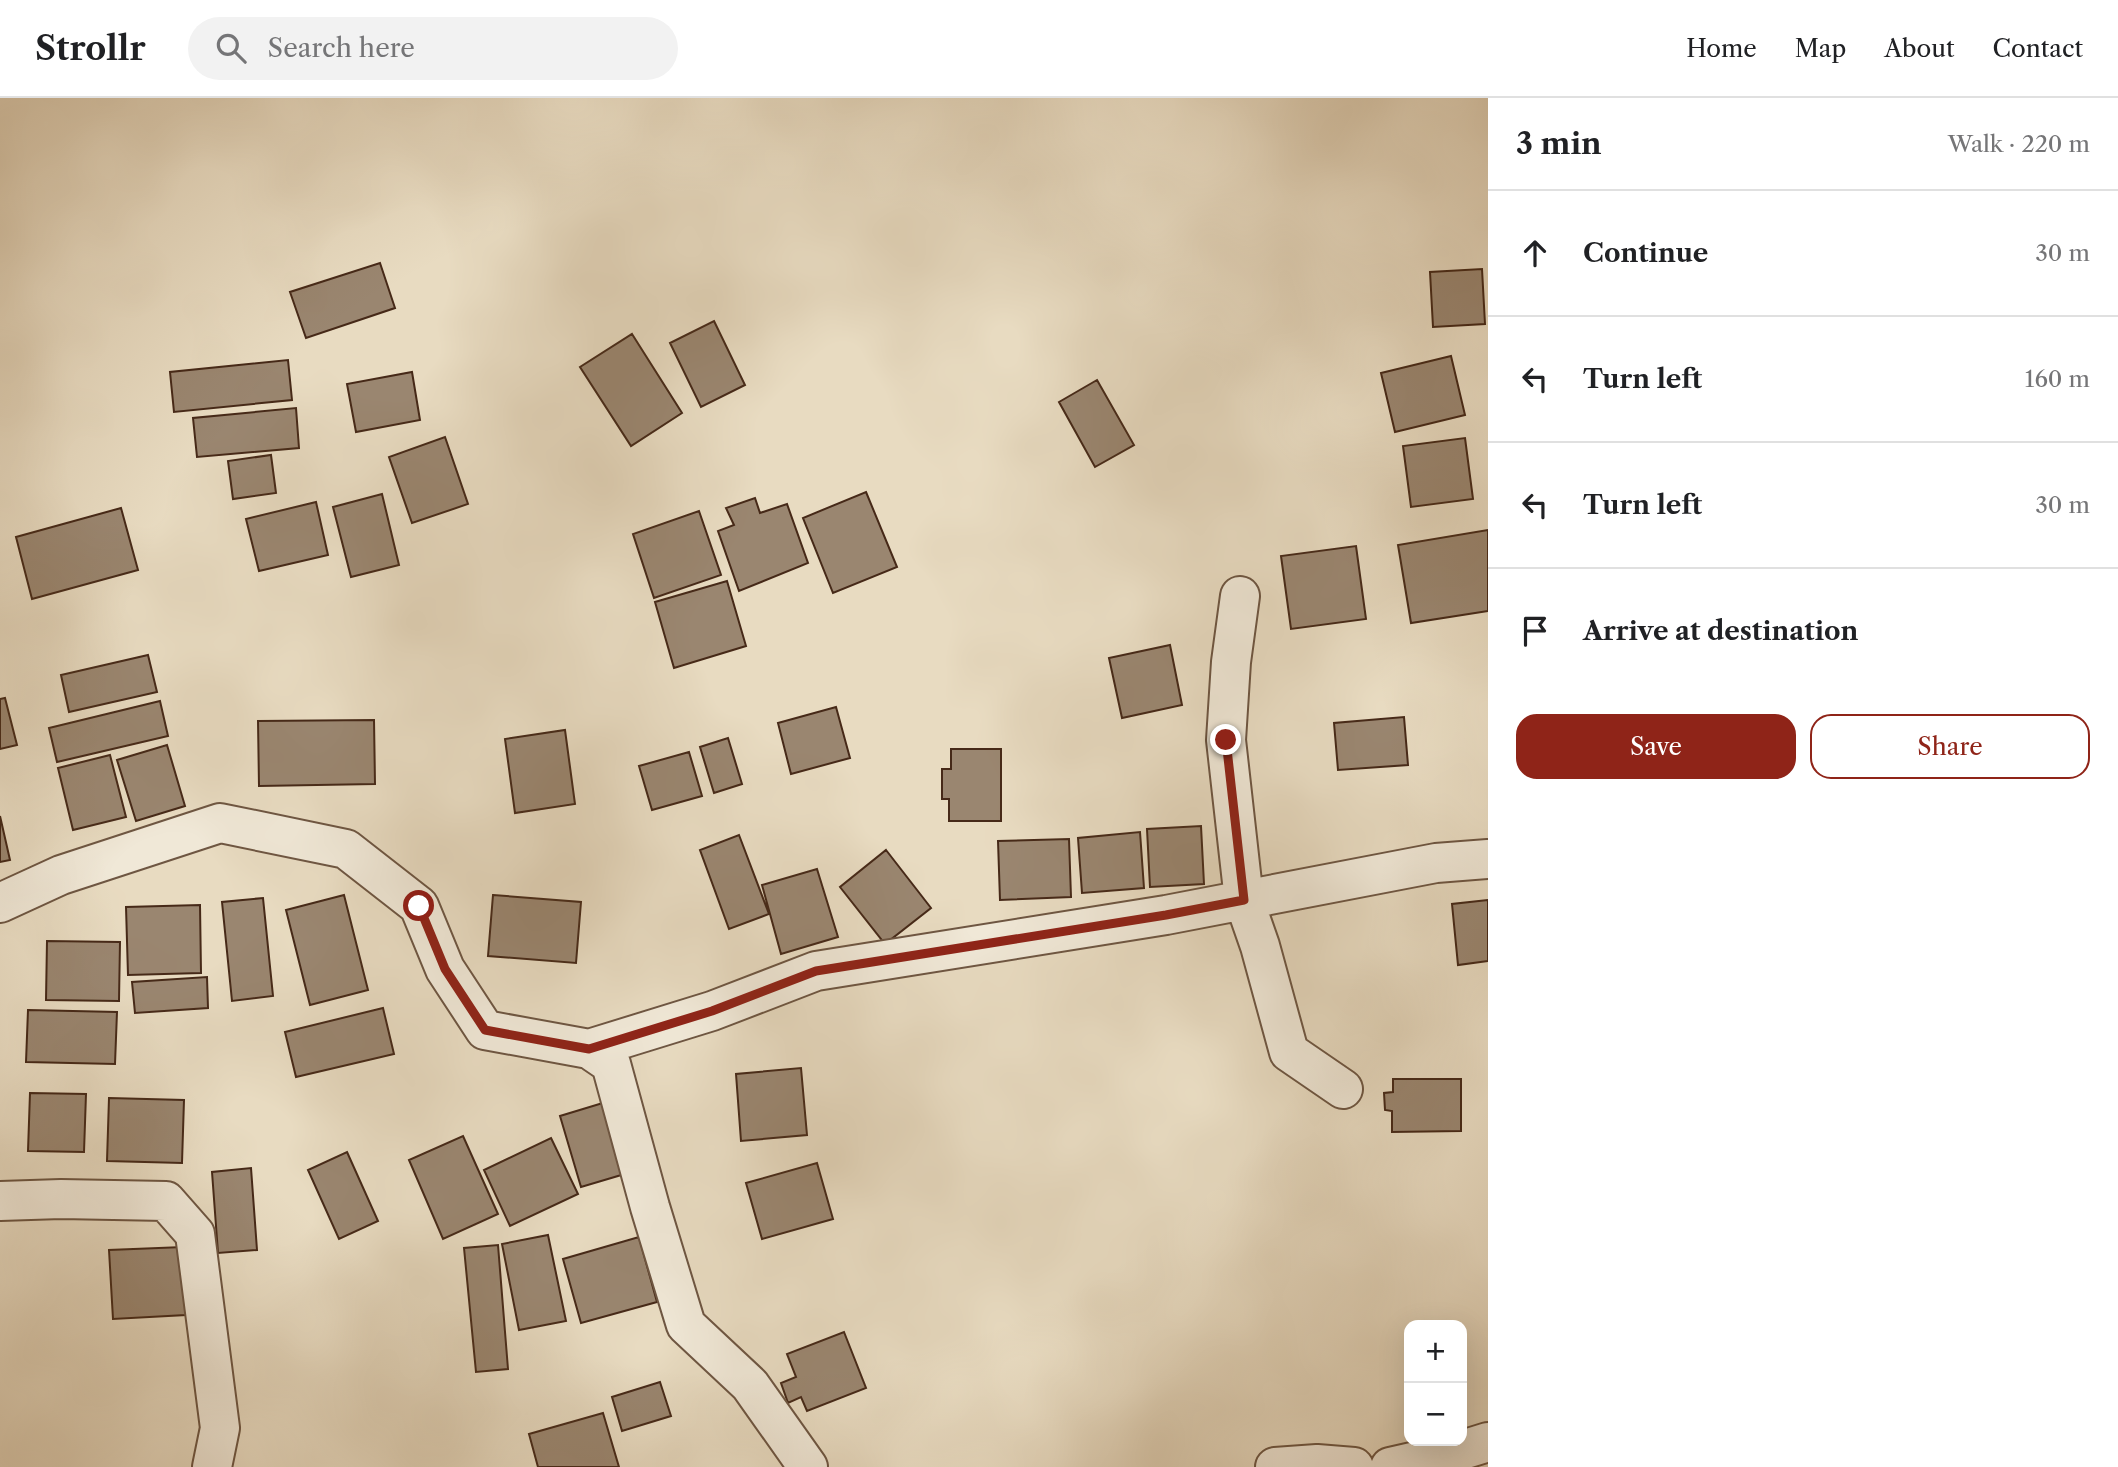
<!DOCTYPE html>
<meta charset="utf-8">
<style>
:root{--surface:#fff;--page:#f2f2f2;--text:#202124;--muted:#757577;--line:#e0e0e0;--accent:#8f2418}
body{margin:0;font-family:"Libre Caslon Text",serif;background:var(--page);color:var(--text)}
.controls{position:absolute;right:21px;bottom:21px;display:grid;overflow:hidden;border-radius:14px;box-shadow:0 7px 28px #0002}
.controls button{width:63px;height:63px;display:grid;place-items:center;padding:0;border:0;border-bottom:2px solid var(--line);background:var(--surface);color:var(--text);font:35px sans-serif}
.stop{position:absolute;width:21px;height:21px;margin:-16px;border:5px solid #8f2418;border-radius:50%;background:#fff}
.stop.end{background:#8f2418;border-color:#fff;box-shadow:0 2px 7px #0008}
.list{margin:0;padding:0;list-style:none}
h2{display:flex;justify-content:space-between;align-items:center;height:91px;margin:0;padding:0 28px;font-size:30px}
h2 small{font-size:23px;font-weight:400;color:var(--muted)}
.list li{display:grid;grid-template-columns:46px 1fr auto;gap:21px;align-items:center;box-sizing:border-box;height:126px;padding:0 28px;border-top:2px solid var(--line)}
.list b{display:block;font-size:26px;white-space:nowrap}
.list em{font-size:23px;font-style:normal;color:var(--muted)}
.actions{display:flex;gap:14px;padding:21px 28px}
.actions a{flex:1;padding:16px 0;border:2px solid var(--accent);border-radius:21px;text-align:center;font-size:24px;color:var(--accent)}
.actions .main{background:var(--accent);color:#fff}
.icon{flex:none;width:38px;height:38px;fill:none;stroke:currentColor;stroke-width:2;stroke-linecap:round;stroke-linejoin:round}
.map{position:relative;flex:none;width:1488px;height:1369px;overflow:hidden}
header{display:flex;align-items:center;gap:42px;box-sizing:border-box;height:98px;padding:0 35px;background:var(--surface);border-bottom:2px solid var(--line)}
header strong{font-size:33px}
nav{display:flex;gap:38px;margin-inline-start:auto;font-size:24px}
.search{width:490px;height:63px;background:var(--page);display:flex;align-items:center;gap:18px;box-sizing:border-box;padding:0 24px;border-radius:38px;color:var(--muted);font-size:26px}
main{display:flex}
aside{flex:1;background:var(--surface)}
.map>svg:first-child{display:block}
</style>
<header>
<strong>Strollr</strong>
<div class="search"><svg class="icon" aria-label="search" viewBox="0 0 24 24"><circle cx="10" cy="10" r="6"/><path d="M15 15l6 6"/></svg>Search here</div>
<nav><a>Home</a><a>Map</a><a>About</a><a>Contact</a></nav>
</header>
<main>
<div class="map">
<svg width="1488" height="1369" viewBox="0 0 1488 1369">
<rect width="100%" height="100%" fill="#e8dbc1"/>
<filter id="stains"><feTurbulence type="fractalNoise" baseFrequency=".00286" numOctaves="4"/><feColorMatrix values="0 0 0 0 .2 0 0 0 0 .09 0 0 0 0 .02 0 0 0 .5 -.17"/></filter>
<radialGradient id="worn" r=".72"><stop offset=".6" stop-color="#630" stop-opacity="0"/><stop offset="1" stop-color="#630" stop-opacity=".3"/></radialGradient>
<!-- building -->
<path fill="#9a8670" stroke="#462918" stroke-width="2" d="M380,165L395,210L306,240L290,194Z
M1482,171L1485,226L1433,229L1430,174Z
M714,223L745,287L701,309L670,245Z
M632,236L682,315L631,348L580,269Z
M1451,258L1465,317L1395,334L1381,275Z
M288,262L292,302L174,314L170,274Z
M412,274L420,322L356,334L347,286Z
M1097,282L1134,347L1095,369L1059,304Z
M296,310L299,350L197,359L193,320Z
M445,339L468,406L412,425L389,359Z
M1465,340L1473,401L1411,409L1403,348Z
M271,357L276,395L233,401L228,363Z
M866,394L897,469L833,495L803,420Z
M382,396L399,467L351,479L333,409Z
M755,400L760,415L787,406L808,465L739,493L718,433L734,427L726,410Z
M316,404L328,457L259,473L246,421Z
M121,410L138,472L32,501L16,439Z
M699,413L721,477L654,500L633,436Z
M1488,432V513L1411,525L1398,447Z
M1356,448L1366,521L1291,531L1281,458Z
M727,483L746,548L674,570L655,504Z
M1170,547L1182,607L1122,620L1109,560Z
M148,557L157,594L69,614L61,577Z
M5,600L17,647L0,651V601Z
M160,603L168,638L57,664L49,630Z
M836,609L850,660L791,676L778,625Z
M1404,619L1408,667L1338,672L1334,625Z
M374,622L375,686L259,688L258,623Z
M565,632L575,706L515,715L505,641Z
M728,640L742,686L714,695L700,649Z
M167,647L185,708L136,723L117,662Z
M951,651H1001V723H949V701H942V671H951Z
M689,654L702,698L652,712L639,668Z
M110,657L126,719L73,732L58,670Z
M0,718L10,762L0,764Z
M1201,728L1204,786L1150,789L1147,731Z
M1140,734L1144,790L1082,795L1078,740Z
M739,737L769,816L729,831L700,752Z
M1069,741L1071,799L1000,802L998,743Z
M886,752L931,810L885,846L840,789Z
M817,771L838,839L781,856L762,787Z
M344,797L368,892L310,907L286,812Z
M493,797L581,804L576,865L488,858Z
M263,800L273,898L232,903L222,804Z
M1488,802V863L1458,867L1452,806Z
M200,807L201,875L128,877L126,809Z
M47,843L120,844L119,903L46,902Z
M207,879L208,910L135,915L132,884Z
M383,910L394,956L296,979L285,934Z
M28,912L117,914L115,966L26,964Z
M801,970L807,1037L741,1043L736,976Z
M1393,981H1461V1033L1392,1034V1013L1385,1012L1384,995L1393,994Z
M30,995L86,996L84,1054L28,1053Z
M109,1000L184,1002L182,1065L107,1063Z
M606,1004L628,1075L581,1089L560,1018Z
M463,1038L498,1116L443,1141L409,1062Z
M551,1040L578,1096L510,1128L484,1072Z
M347,1054L378,1123L339,1141L308,1072Z
M817,1065L833,1121L762,1141L746,1085Z
M251,1070L257,1152L218,1155L212,1074Z
M548,1137L566,1223L519,1232L502,1146Z
M639,1139L657,1204L581,1225L563,1161Z
M498,1147L508,1271L476,1274L464,1150Z
M183,1149L186,1217L113,1221L109,1152Z
M844,1234L866,1290L807,1313L801,1299L788,1305L781,1285L796,1279L787,1256Z
M660,1284L671,1318L622,1333L612,1299Z
M603,1315L619,1369H538L529,1336Z"/>
<g fill="none" stroke-linecap="round" stroke-linejoin="round">
<!-- minor casing -->
<g stroke="#6e5642" stroke-width="42">
<path id="minor" d="M1240,498L1231,564L1226,642L1244,802L1260,848L1289,954L1343,991
M0,805L61,777L220,725L346,751L419,808L445,871L485,932L589,951
M0,1103L61,1101L166,1103L195,1136L220,1330L212,1369
M808,1369L750,1287L686,1227L650,1109L611,966L589,951L712,913L816,873L1166,817L1436,765L1488,761
M1275,1369L1317,1366L1354,1369
M1390,1369L1456,1354L1488,1344"/>
</g>
<!-- minor -->
<use href="#minor" stroke="#f0e8d7" stroke-width="38"/>
</g>
<g fill="none" stroke-linecap="round" stroke-linejoin="round">
<!-- route -->
<path stroke="#8f2418" stroke-width="9" d="M419,808L445,871L485,932L589,951L712,913L816,873L1166,817L1244,802L1226,642"/>
</g>
<rect width="100%" height="100%" filter="url(#stains)"/>
<rect width="100%" height="100%" fill="url(#worn)"/>
</svg>
<div class="controls">
<button>+</button>
<button>−</button>
</div>
<div class="stop" style="left:419px;top:808px"></div>
<div class="stop end" style="left:1226px;top:642px"></div>
</div>
<aside>
<h2>3 min<small>Walk · 220 m</small></h2>
<ul class="list">
<li><svg class="icon" aria-label="ahead" viewBox="0 0 24 24"><path d="M12 20V5M6 11l6-6 6 6"/></svg><div><b>Continue</b></div><em>30 m</em></li>
<li><svg class="icon" aria-label="left" viewBox="0 0 24 24"><path d="M17 20v-9H6M10 6l-5 5 5 5"/></svg><div><b>Turn left</b></div><em>160 m</em></li>
<li><svg class="icon" aria-label="left" viewBox="0 0 24 24"><path d="M17 20v-9H6M10 6l-5 5 5 5"/></svg><div><b>Turn left</b></div><em>30 m</em></li>
<li><svg class="icon" aria-label="arrive" viewBox="0 0 24 24"><path d="M6 21V4h12l-3 4 3 4H6"/></svg><div><b>Arrive at destination</b></div></li>
</ul>
<div class="actions"><a class="main">Save</a><a>Share</a></div>
</aside>
</main>
